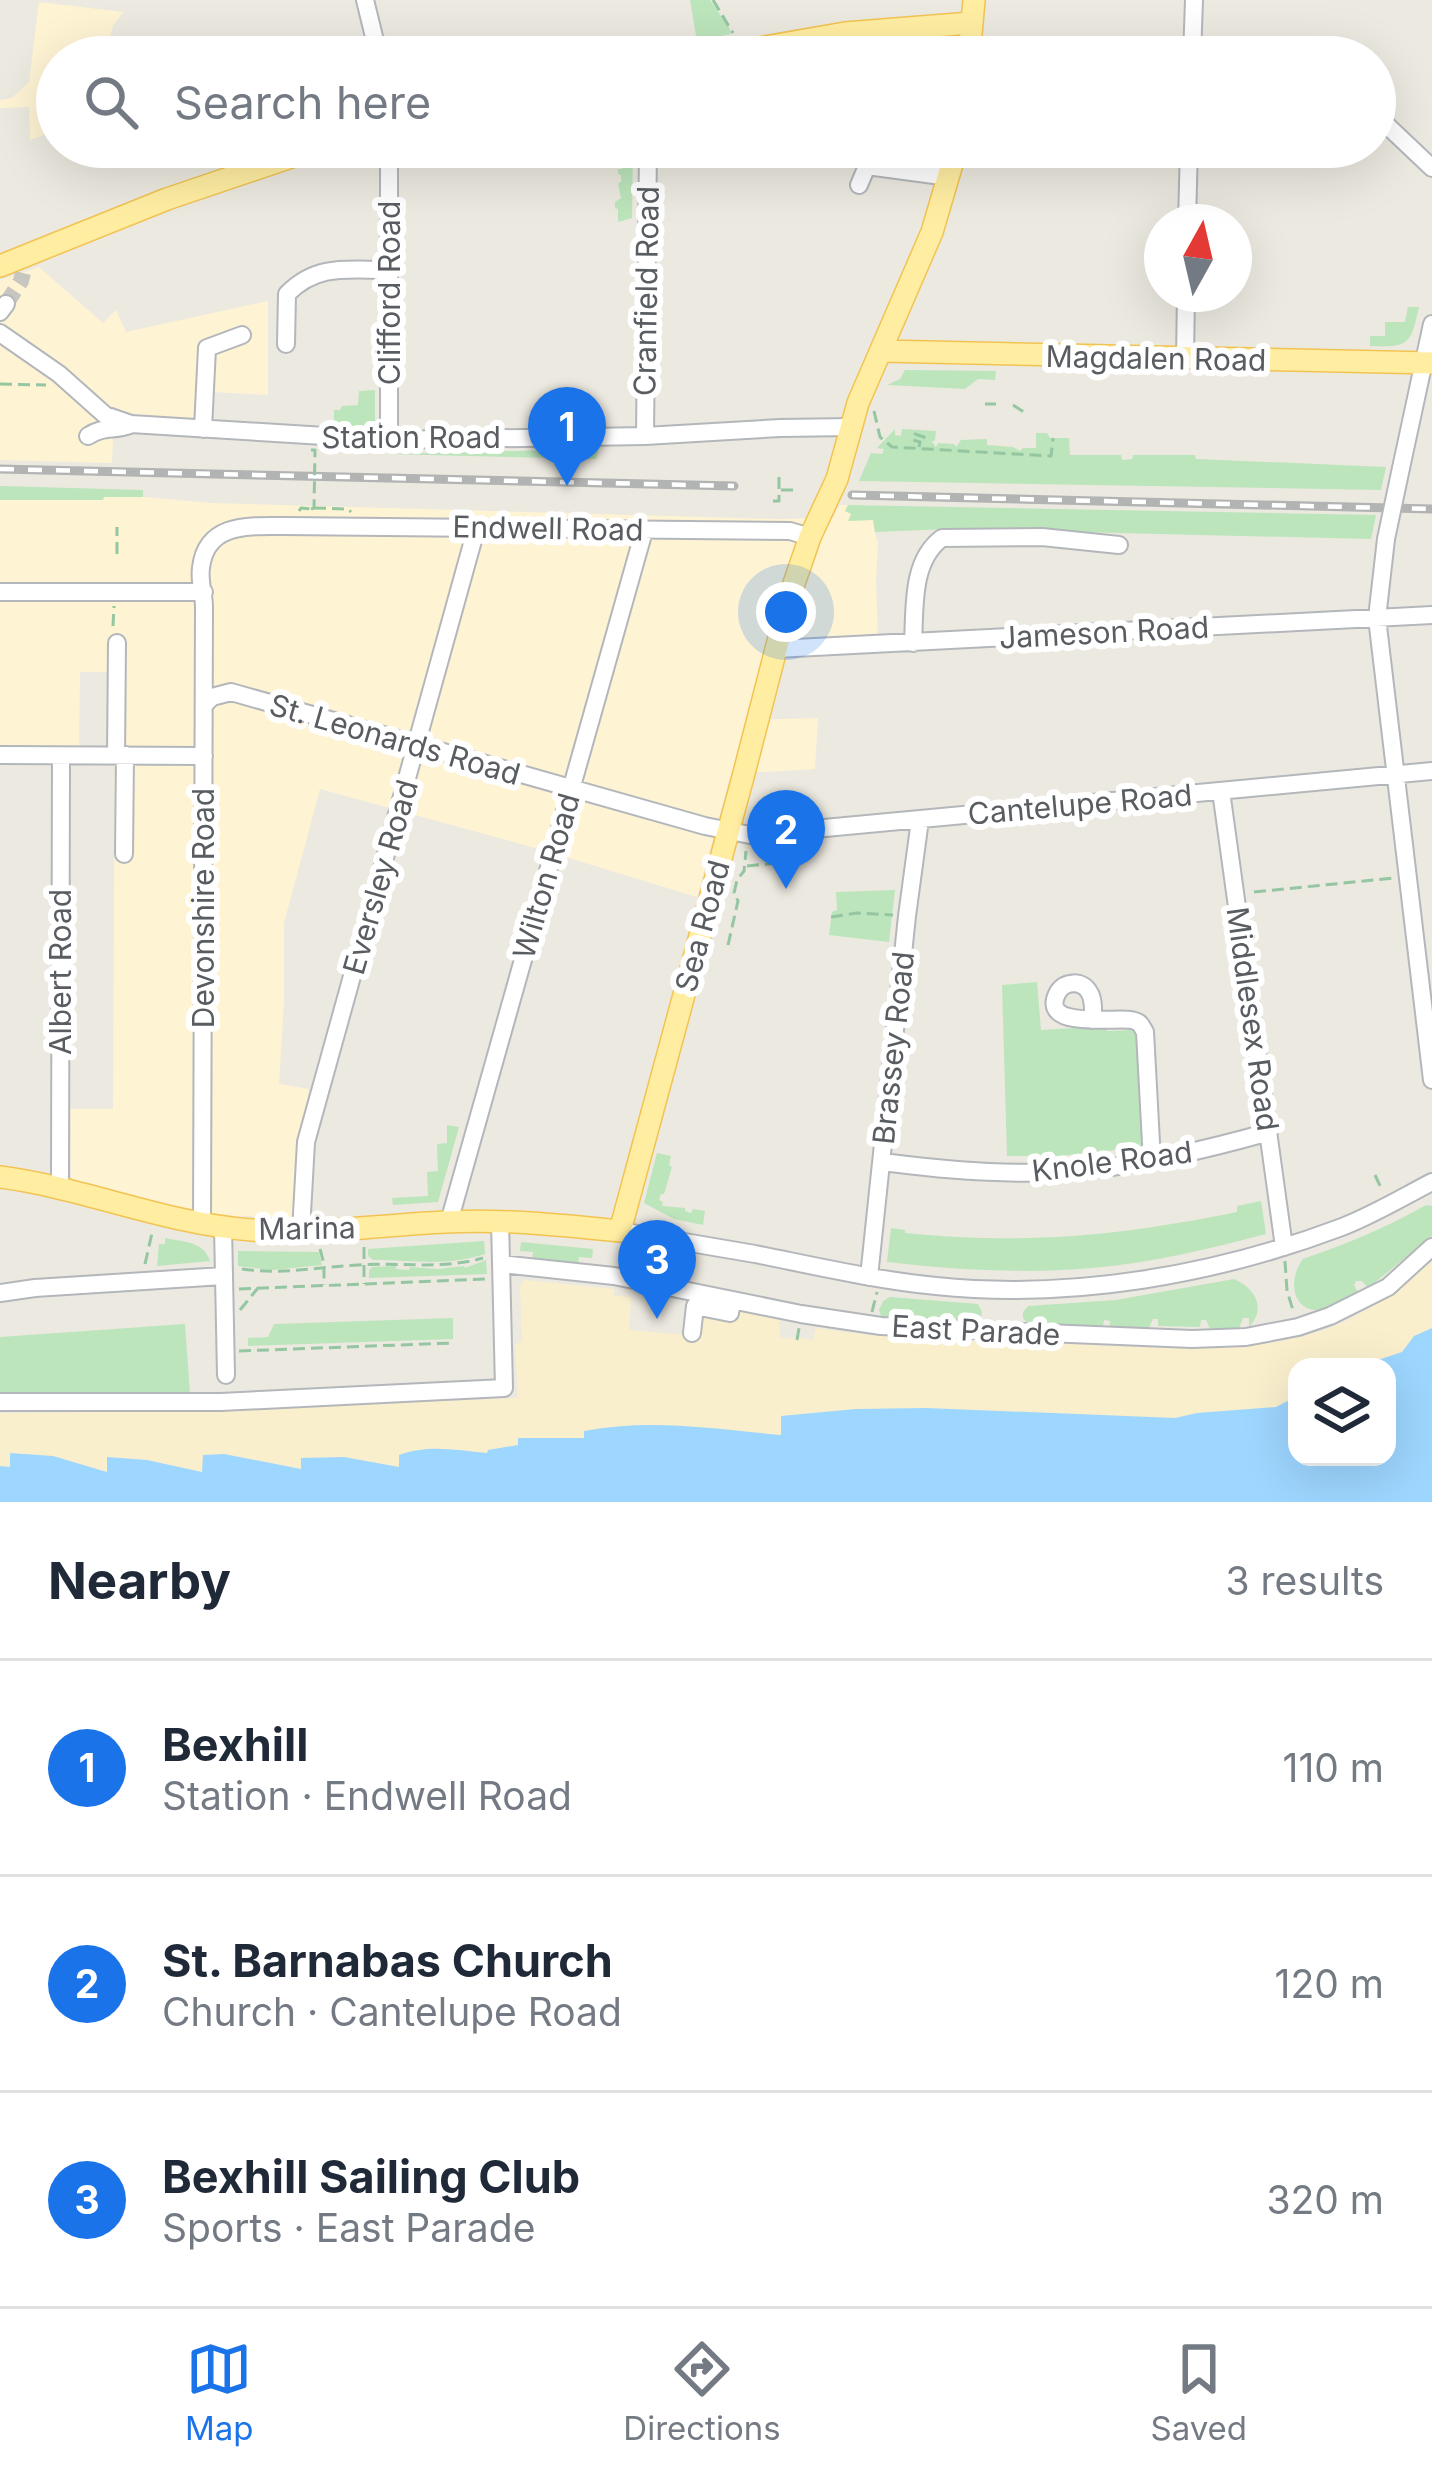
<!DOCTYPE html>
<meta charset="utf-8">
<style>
:root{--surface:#fff;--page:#f6f6f7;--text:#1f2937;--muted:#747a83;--line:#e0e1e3;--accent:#1a73e8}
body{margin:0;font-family:Inter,sans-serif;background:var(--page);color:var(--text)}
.controls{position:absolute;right:36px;bottom:36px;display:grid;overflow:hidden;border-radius:24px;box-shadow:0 12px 48px #0002}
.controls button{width:108px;height:108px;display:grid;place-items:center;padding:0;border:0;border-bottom:3px solid var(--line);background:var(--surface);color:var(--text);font:60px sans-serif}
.compass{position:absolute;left:1144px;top:204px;width:108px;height:108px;border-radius:50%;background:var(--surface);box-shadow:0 12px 48px #0002;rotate:8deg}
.you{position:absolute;left:786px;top:612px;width:42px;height:42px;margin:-30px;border:9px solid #fff;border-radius:50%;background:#1a73e8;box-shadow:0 0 0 18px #1a73e833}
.badge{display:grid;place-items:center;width:78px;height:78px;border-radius:50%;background:var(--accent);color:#fff;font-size:39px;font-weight:700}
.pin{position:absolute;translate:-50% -99px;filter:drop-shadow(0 3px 6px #0008)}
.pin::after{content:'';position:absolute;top:63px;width:42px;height:36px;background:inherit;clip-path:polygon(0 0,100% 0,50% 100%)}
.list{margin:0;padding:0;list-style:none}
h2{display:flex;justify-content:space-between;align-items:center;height:156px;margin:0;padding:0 48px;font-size:51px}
h2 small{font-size:39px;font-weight:400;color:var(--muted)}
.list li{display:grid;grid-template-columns:78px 1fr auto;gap:36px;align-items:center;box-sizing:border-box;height:216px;padding:0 48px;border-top:3px solid var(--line)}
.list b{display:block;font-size:45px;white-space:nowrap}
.list p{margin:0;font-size:39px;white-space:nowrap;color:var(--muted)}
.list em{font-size:39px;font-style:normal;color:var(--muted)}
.icon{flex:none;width:66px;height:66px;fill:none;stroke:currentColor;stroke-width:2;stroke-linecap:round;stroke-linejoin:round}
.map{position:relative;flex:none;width:1432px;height:1502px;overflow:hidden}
.search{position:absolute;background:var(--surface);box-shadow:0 12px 48px #0002;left:36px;right:36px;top:36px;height:132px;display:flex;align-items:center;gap:30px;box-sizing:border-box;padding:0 42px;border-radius:66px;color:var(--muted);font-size:45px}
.sheet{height:804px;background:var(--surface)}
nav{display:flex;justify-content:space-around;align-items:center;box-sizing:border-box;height:168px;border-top:3px solid var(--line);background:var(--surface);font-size:33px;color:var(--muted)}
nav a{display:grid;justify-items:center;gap:6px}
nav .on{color:var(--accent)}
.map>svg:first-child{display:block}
</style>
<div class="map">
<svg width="1432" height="1502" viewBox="0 0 1432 1502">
<rect width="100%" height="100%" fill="#ece9e0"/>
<!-- commercial -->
<path fill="#fef3d3" d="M39,2L123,12L113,26L104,57H57V130L30,140L29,107L0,108V100L12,98L29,82Z
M39,267L103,323L116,310L126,332L268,301V395L211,392L208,425L100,424L113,440L112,463L0,460V280Z
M104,497H143L211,503L777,519L833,518L840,505H874L875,533L878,543L876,581L878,638L766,644L745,720L818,718L815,769L731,774L697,897L539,849L320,789L284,923V1003L279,1084L309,1089L298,1142L293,1216L289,1223L280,1222L273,1217L239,1216L232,1220L131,1197L73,1180L71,1176L70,1109H113L115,672H80L79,746L0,745V500H102Z"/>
<!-- green -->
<path fill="#bce5bb" d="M690,0H710L729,27L731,34L697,41Z
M622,147H633L632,218L618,222V209L615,208V202L621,198L618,183L621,182V175L618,174V169H622V162L618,161Z
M1408,307H1419C1411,344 1409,348 1370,346V336H1385V322H1405Z
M905,370L996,371L995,380L978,379L965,389L887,385L900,379Z
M375,390V427L372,430L341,428V425H334V410H340L342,406L358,405L359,391Z
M895,429V435L901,436L902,429L936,431L935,440L932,442L936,447L938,443L954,444L956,447L961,440L987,439V445L1013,447L1020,451L1023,448H1036V433H1047L1050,438H1069L1070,455H1121L1122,460L1132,459L1133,455H1195L1196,459L1386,467L1381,490L859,481L871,453L882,454L884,449L877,448Z
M599,449L596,459L388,454Z
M0,486L143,490V497H104L103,500H0Z
M848,505L1376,515L1371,539L948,529L875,532L873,520L848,521L851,514L845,511Z
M895,890L889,942L829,935L832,912L837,910L836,892Z
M1037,982L1041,1030L1106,1026L1107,1031L1133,1030L1136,1033L1142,1147L1060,1156H1007L1002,985Z
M447,1125L459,1127L438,1202L393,1205L392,1198L428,1196L427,1172L438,1171L437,1144L447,1143Z
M657,1153L671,1156L669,1165L672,1167L664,1194H661L659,1200L663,1202L662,1206L685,1208V1211L691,1213L693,1209L705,1211L703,1225L674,1219L644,1203Z
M1261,1201L1266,1234C1209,1249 1151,1263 1092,1268C1023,1274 955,1270 887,1262L891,1228L905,1230V1233C1026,1245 1119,1236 1237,1212V1206Z
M1426,1205L1432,1206V1236L1368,1288L1362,1281H1356L1354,1285L1359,1294C1349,1299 1334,1309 1322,1310C1292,1313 1287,1280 1303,1259C1346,1244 1386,1228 1426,1205Z
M165,1238C183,1242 204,1241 210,1261L157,1266L159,1244H165Z
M484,1241L485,1254C445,1267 414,1260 373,1260L368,1256V1249Z
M521,1242L593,1249L592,1258L579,1257L578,1266L532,1261L533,1252L520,1251Z
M238,1251L319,1252L322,1265L272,1270L238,1266Z
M486,1260L487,1274L369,1278V1270L372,1267L396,1266V1269L409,1270L410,1267L438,1269L464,1266L465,1268Z
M1234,1279C1255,1288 1267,1308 1249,1327V1318H1243L1239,1328L1210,1329L1206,1320H1201L1200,1327H1197L1158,1326V1319H1153L1149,1328L1110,1327V1321L1104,1320L1103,1327L1029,1325L1023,1318V1312L1028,1306L1116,1300Z
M890,1297L978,1304L982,1312L980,1322L974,1324L888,1319L881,1316L879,1310L883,1301Z
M453,1318V1339L248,1346V1338L268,1337L274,1324Z
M185,1324L190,1394L0,1396V1337Z"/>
<!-- sand -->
<path fill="#faefcd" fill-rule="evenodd" d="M1432,1260V1502H0V1413L204,1411L518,1398L515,1344L522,1342L520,1286L525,1280L614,1289V1296L631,1297L629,1330L700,1336L704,1310H733L779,1320L780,1337L792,1339L794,1337L813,1340L816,1328C900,1341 986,1342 1071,1344C1157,1347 1252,1358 1334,1326C1372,1311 1402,1287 1432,1260ZM1297,1367H1387V1457H1297Z"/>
<!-- water -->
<path fill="#9dd6ff" d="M1432,1328V1502H0V1466L10,1467V1453L53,1456L107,1472V1457L147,1460L202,1472L203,1455L224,1454L301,1469V1458L344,1457L399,1467V1455C428,1444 457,1450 487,1453L488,1450L518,1445V1438H584V1431C650,1418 715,1429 781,1435V1416L856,1409L926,1408L1175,1418L1197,1413L1276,1407L1297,1396V1457H1387V1367H1357L1402,1352L1414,1336Z"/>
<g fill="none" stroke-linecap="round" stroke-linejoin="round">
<!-- minor-tunnel -->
<path stroke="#c7c6c0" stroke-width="16" stroke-dasharray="16 8" stroke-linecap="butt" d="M6,304L21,281L23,273"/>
<!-- minor casing -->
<g stroke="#b3b7bb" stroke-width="20">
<path id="minor" d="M365,0L379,57
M1192,57L1194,0
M1375,114L1432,168
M389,147V440
M859,185L867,166L949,177
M1187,222L1189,147
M0,312L6,304
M0,333L59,374L105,415L131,424L389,440L645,436L780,428L852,427
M286,344L287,294C317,263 349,270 389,270
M1185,359L1186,294
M203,429L207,348L242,335
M88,436C103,426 113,431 130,425
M645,436L648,147
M1401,468L1432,324
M1386,539L1377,618L1432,1080
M0,592H204
M913,643C915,607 911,561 942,538L1042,537L1119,545
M776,649L1432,615
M204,705L212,697L231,692L705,826L750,835L1432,771
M0,755L204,756
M116,756L117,643
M1221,791L1284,1247
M124,854L125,755
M1093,1020C1093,1011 1094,999 1089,992C1082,980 1065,981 1058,992C1037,1030 1116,1017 1131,1020C1141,1022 1140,1024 1145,1032L1152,1161
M882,1162C952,1171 1024,1177 1096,1169C1155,1162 1212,1148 1269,1132
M60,1188L61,756
M449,1222L644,531
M202,1224L204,607C204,594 199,581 201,568C206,522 250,526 285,526L790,531L810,537
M223,1227L226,1375
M301,1231L306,1142L477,526
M620,1231C665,1239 710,1246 755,1254C815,1266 875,1280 936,1286C1072,1300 1215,1275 1342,1227C1373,1215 1403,1197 1432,1182
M501,1264L614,1276L801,1314L881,1326L1192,1339L1246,1337L1298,1327L1330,1316L1388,1287L1432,1247
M869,1277L907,916L920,820
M0,1293L35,1288L223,1276
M692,1333L695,1306L730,1313L732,1301
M0,1402H221L504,1388L500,1221"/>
</g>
<!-- major casing -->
<g stroke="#f3c352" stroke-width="24">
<path id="major" d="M708,57L845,33L971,23
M969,57L974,0
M0,266L167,199L321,147
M881,351L1432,363
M0,1177C85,1188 166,1224 252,1230C316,1235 381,1225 445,1222C504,1219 561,1225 620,1231L743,777L790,595L810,537L837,479L858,403L932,232L957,147"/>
</g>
<!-- path -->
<path stroke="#94c6a2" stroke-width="3" stroke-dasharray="12 6" stroke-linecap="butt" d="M713,0L733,33
M0,384L46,385
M985,404H996
M1013,405L1024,412
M874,411L880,437L892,447L1051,456L1053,438
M919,447L920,442L913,440L915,434L924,437L923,442H920
M781,490H797
M773,501H779V477L774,476
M314,508L348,509L351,512
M299,511L301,508L311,509
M117,554V527
M113,626L114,606
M747,866L787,862L791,854V847
M1254,892L1394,878
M831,917L857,913L893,915
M728,945L738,901L734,893L737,880L744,871L746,851
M1375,1175L1382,1190
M364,1247V1284
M320,1249L324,1264V1285
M1285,1261L1287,1291L1293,1310
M145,1264L152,1233
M242,1269C284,1275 317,1267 358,1265C401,1262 441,1270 483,1258
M239,1289L487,1279
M240,1310L258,1288
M872,1312L877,1292
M797,1340L799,1328
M239,1351L453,1343"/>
<!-- minor -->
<use href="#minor" stroke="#fff" stroke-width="16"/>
<!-- major -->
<use href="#major" stroke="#ffeea2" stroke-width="21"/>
<!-- rail casing -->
<g stroke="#b2b3b3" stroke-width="9">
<path id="rail" d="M0,469L734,486
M852,495L1432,509"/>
</g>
<!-- rail -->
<use href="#rail" stroke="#fff" stroke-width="4.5" stroke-dasharray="14" stroke-linecap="butt"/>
<!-- minor-bridge casing -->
<g stroke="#b3b7bb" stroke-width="20" stroke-linecap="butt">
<path id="minor-bridge" d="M1386,539L1401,468"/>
</g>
<!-- path-bridge -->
<path stroke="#94c6a2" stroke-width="3" stroke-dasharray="12 6" stroke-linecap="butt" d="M311,509L314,508L315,450H311"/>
<!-- minor-bridge -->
<use href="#minor-bridge" stroke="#fff" stroke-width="16"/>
</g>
<g text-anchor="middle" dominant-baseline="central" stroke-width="12" stroke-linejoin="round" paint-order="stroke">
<!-- street labels -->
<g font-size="30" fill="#595d62" stroke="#fff">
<text transform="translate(646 291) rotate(-89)">Cranfield Road</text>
<text transform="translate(389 293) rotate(-90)">Clifford Road</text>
<text transform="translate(1156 358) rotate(1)">Magdalen Road</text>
<text x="411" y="437">Station Road</text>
<text transform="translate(548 528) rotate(1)">Endwell Road</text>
<text transform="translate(1104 632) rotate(-3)">Jameson Road</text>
<text transform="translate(395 739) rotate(16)">St. Leonards Road</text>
<text transform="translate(1080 804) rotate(-5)">Cantelupe Road</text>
<text transform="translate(546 876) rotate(-74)">Wilton Road</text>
<text transform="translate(380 877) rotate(-74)">Eversley Road</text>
<text transform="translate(203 908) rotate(-90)">Devonshire Road</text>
<text transform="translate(702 926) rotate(-75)">Sea Road</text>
<text transform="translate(60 972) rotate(-90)">Albert Road</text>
<text transform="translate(1253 1019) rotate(82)">Middlesex Road</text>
<text transform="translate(893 1048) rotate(-84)">Brassey Road</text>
<text transform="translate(1112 1161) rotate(-7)">Knole Road</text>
<text transform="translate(307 1228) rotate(-1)">Marina</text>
<text transform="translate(976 1330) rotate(3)">East Parade</text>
</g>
</g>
</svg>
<div class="controls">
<button><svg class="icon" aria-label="layers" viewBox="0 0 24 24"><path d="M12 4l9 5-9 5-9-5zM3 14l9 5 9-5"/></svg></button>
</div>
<svg class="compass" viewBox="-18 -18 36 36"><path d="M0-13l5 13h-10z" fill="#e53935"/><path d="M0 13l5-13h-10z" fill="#747a83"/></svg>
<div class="you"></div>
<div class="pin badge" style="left:567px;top:486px">1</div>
<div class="pin badge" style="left:786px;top:889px">2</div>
<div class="pin badge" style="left:657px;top:1319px">3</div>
<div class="search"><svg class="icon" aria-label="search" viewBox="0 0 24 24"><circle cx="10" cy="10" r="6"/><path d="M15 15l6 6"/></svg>Search here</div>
</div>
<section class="sheet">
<h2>Nearby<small>3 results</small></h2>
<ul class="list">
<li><span class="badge">1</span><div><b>Bexhill</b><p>Station · Endwell Road</p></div><em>110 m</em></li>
<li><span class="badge">2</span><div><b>St. Barnabas Church</b><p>Church · Cantelupe Road</p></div><em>120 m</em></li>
<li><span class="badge">3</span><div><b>Bexhill Sailing Club</b><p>Sports · East Parade</p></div><em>320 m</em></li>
</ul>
</section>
<nav>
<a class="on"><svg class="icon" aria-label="map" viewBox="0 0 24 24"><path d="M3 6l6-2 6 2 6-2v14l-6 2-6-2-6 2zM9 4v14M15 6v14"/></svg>Map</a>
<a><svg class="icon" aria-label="directions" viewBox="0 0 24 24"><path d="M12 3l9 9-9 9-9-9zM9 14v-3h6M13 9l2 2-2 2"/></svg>Directions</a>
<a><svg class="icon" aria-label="saved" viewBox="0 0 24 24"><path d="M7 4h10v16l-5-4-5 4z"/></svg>Saved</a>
</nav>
